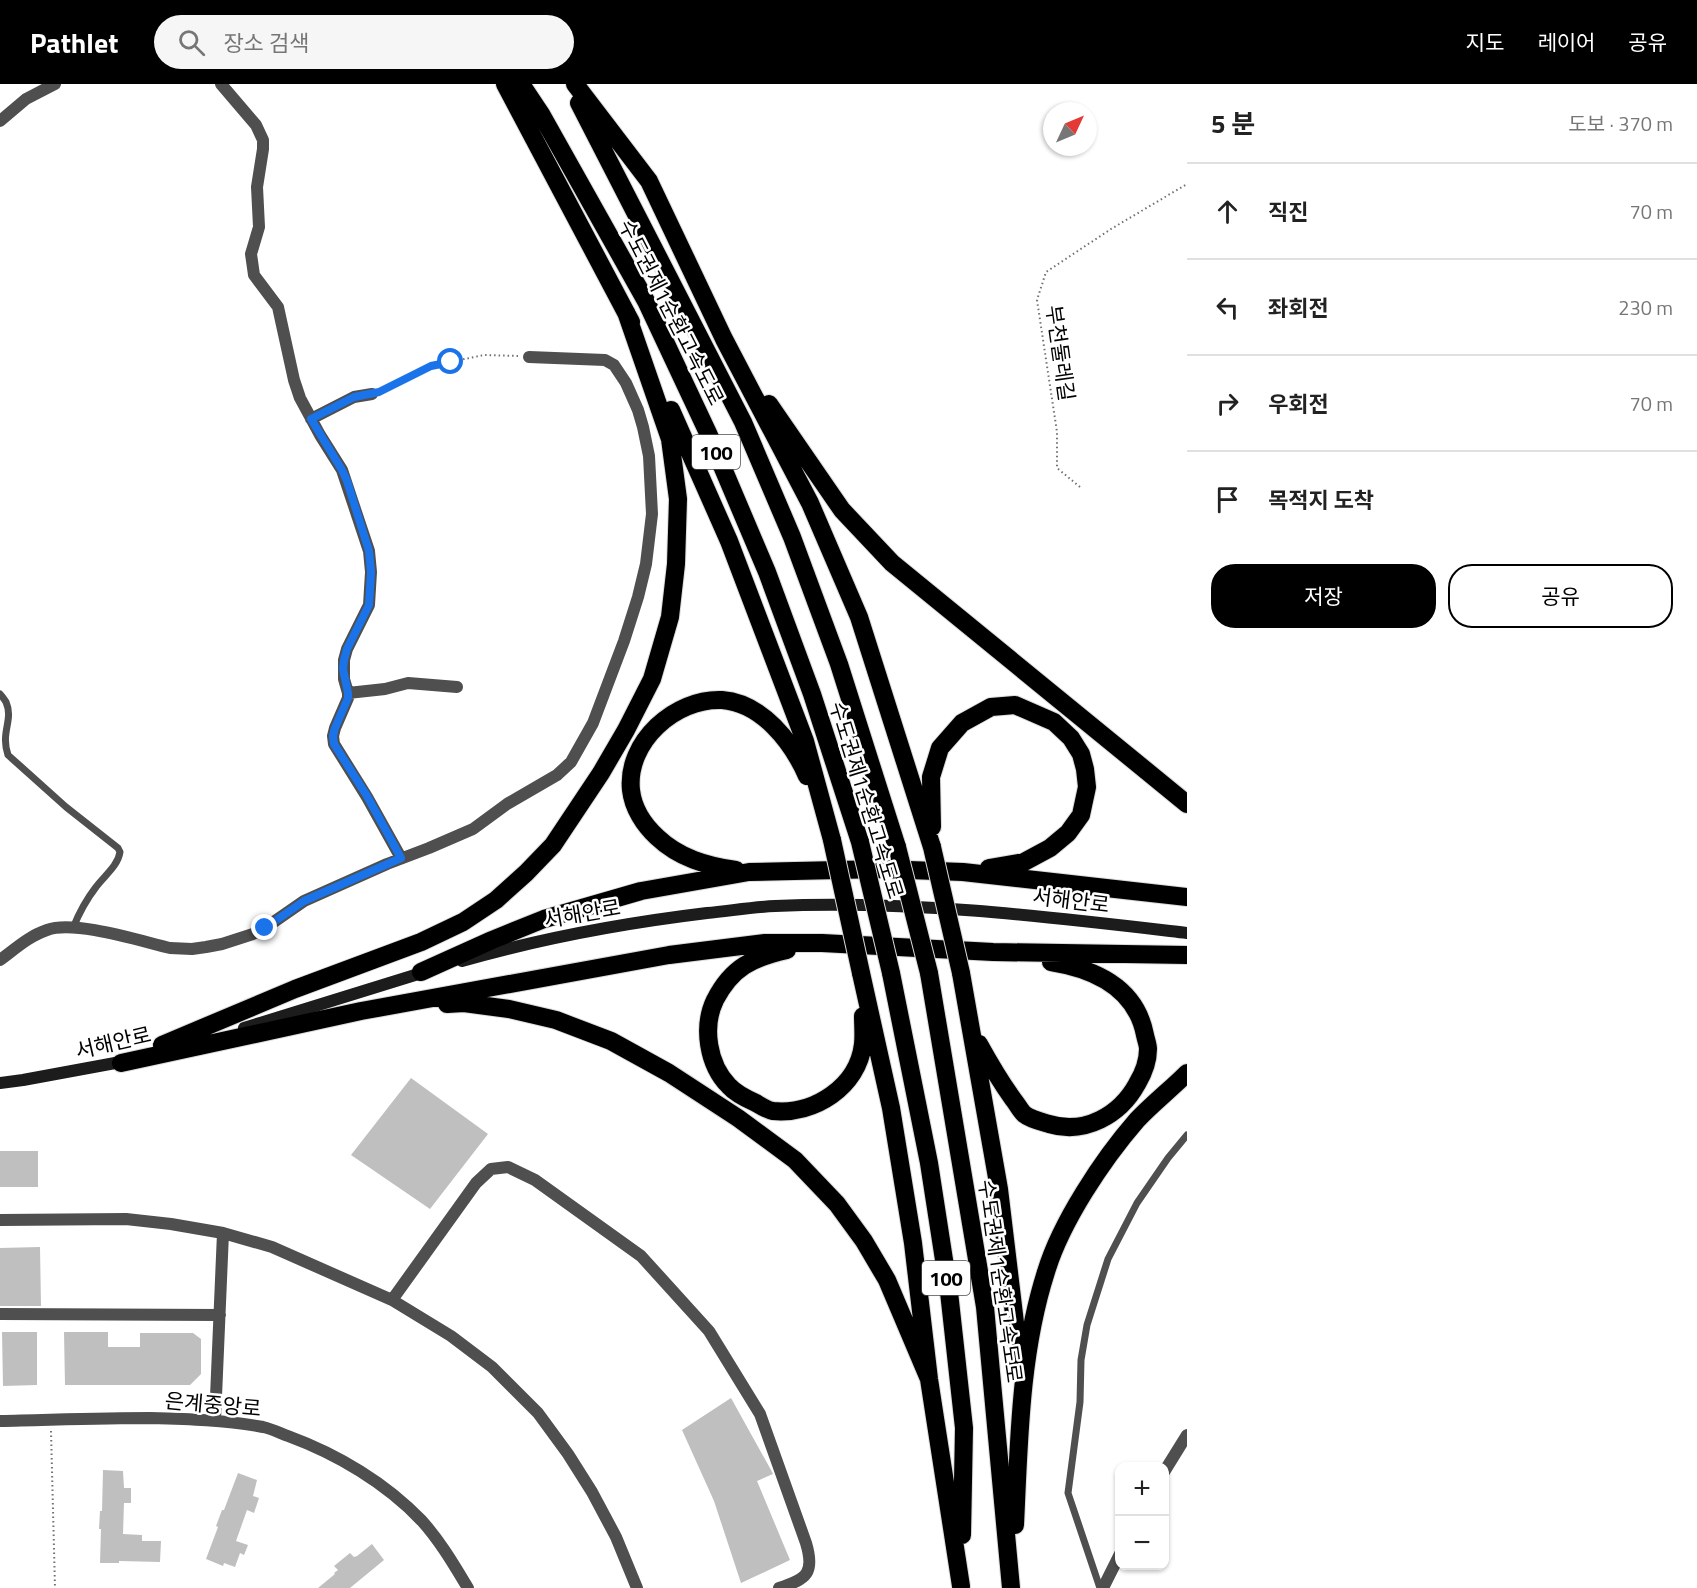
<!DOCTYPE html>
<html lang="ko">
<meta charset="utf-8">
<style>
:root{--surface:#fff;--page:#f6f6f6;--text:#222;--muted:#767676;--line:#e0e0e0;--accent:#000}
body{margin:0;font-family:"Titillium Web","Noto Sans KR",sans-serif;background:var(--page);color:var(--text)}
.controls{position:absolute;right:18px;bottom:18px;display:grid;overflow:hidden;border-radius:12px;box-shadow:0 2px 4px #0004}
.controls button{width:54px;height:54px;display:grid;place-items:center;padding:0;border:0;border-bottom:2px solid var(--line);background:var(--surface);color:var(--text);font:30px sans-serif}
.compass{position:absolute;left:1043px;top:18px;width:54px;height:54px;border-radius:50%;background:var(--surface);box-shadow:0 2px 4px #0004;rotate:46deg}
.stop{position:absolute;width:18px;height:18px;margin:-14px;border:4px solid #1a73e8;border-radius:50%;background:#fff}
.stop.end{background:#1a73e8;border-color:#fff;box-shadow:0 2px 6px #0008}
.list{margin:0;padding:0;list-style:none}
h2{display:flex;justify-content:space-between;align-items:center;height:78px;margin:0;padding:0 24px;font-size:26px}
h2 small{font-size:20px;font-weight:400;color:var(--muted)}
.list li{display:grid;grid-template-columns:39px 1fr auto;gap:18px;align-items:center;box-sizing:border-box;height:96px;padding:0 24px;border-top:2px solid var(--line)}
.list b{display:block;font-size:22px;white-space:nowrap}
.list em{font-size:20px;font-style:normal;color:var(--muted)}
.actions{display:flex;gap:12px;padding:18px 24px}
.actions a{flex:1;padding:14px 0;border:2px solid var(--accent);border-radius:24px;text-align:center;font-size:21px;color:var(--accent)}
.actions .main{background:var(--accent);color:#fff}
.icon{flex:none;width:33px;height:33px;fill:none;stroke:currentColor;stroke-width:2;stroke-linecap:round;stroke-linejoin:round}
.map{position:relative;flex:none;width:1187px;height:1504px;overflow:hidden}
header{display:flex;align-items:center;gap:36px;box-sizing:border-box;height:84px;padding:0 30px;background:var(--accent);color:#fff}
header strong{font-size:28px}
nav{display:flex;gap:33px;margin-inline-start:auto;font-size:21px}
.search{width:420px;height:54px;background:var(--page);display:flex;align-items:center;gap:15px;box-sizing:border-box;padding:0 21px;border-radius:33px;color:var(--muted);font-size:22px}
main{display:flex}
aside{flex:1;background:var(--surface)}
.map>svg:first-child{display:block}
</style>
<header>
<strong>Pathlet</strong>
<div class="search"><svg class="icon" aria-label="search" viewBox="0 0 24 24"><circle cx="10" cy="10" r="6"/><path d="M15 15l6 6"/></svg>장소 검색</div>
<nav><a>지도</a><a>레이어</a><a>공유</a></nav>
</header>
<main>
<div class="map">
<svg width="1187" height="1504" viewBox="0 0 1187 1504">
<rect width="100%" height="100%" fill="#fff"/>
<!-- building -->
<path fill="#bfbfbf" d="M411,994L488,1050L430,1125L351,1071Z
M0,1067H38V1103H0Z
M40,1163L41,1222H0V1164Z
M2,1248H37V1301L3,1302Z
M64,1248H108V1263H140V1249H193L201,1255V1290L190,1301H65Z
M731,1314L771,1386L773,1390L757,1397L790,1476L741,1499L714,1417L682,1346Z
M103,1386L123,1387L124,1404H131V1419H124L123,1450L142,1451V1457H161L160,1478L119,1477V1479H100L101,1445H99L100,1427H102Z
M238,1389L257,1396L253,1412L259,1414L254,1429L247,1426L241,1443L236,1457L248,1461L244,1471L240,1469L235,1483L224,1479L223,1482L206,1475L218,1443L216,1442L222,1426H224Z
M372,1460L384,1476L350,1504H318L335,1490L334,1489L338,1486L334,1482L350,1469L354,1473L357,1472Z"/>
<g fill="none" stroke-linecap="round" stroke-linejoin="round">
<!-- highway casing -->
<g stroke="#dbdbdb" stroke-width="20">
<path id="highway" d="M505,0L631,238
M521,0L541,30L646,217L708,349L767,488L812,610L860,758
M575,0L649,97L724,255L810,419L859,533L932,763
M579,19L743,338L792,453L839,580L897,763
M769,320L842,426L892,479L1187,720
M671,326L729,457L805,657L832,756
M932,743L931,693L940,664L962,639L991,623L1015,621L1054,638L1071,654L1081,670L1085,685L1087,703L1081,731L1068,749L1050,764L1024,778L989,784
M736,786C707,782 679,774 657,753C644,741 633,724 631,706C626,658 675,614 722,616C762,619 792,658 807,692
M787,866C752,874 732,883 715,916C702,943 708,981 729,1002C736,1010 747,1015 756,1019C761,1022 767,1026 773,1027C814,1031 858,1003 863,960C864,951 863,941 863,932
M421,888L492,856L544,835L641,807L749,788L882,785L963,788L1187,813
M861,889L891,1024L913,1159L929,1295L961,1502
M891,889L929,1079L949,1208L964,1344L962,1451
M929,889L985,1223L1011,1504
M961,889L999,1105L1016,1247L1017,1283
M447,920L464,919L509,925L556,936L611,957L669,989L738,1034L795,1076L837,1120L864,1157L887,1196L929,1295
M979,960C990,980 1000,997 1013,1015C1017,1020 1020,1026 1024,1030C1030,1035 1042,1038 1049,1040C1085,1051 1120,1031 1137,1000C1143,990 1148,977 1148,965C1148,961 1146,956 1145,951C1136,904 1095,885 1051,878
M162,961L295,905L421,858L463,838L496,816L526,789L553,761L601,689L626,646L652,595L670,533L676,480L678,415L670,355L626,228
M121,979L361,927L669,871L765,859H822L993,868L1187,871
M1015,1441C1019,1357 1020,1269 1046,1188C1061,1138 1103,1075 1137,1036C1152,1020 1171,1005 1187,989"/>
</g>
<!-- path -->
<path stroke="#717171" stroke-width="2" stroke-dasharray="1.5 3" stroke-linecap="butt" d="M384,306L431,282L484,271L518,272
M1080,403L1057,384V348L1037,216L1046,188L1111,145L1187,100
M51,1347L55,1504"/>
<!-- lane -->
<path stroke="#4f4f4f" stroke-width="7" d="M0,610C2,612 4,615 6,618C14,636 0,648 8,671L66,723L118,764L120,768C118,782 104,792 96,803C86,816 79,829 73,844
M1100,1504L1068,1409L1080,1318L1081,1276L1087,1241L1108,1175L1137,1119L1168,1074L1187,1051"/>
<!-- street -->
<path stroke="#4f4f4f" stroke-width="12" d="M221,0L256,41L263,56V65L257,103L259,143L251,170L254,191L278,223L294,296L300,314L320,351L342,386L369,467L371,488L369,521L347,565L344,576V595L348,609V614L335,644L333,652L334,660L367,713L401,774
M0,37L26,15L55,0
M311,335L354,313L372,310
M348,609L385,605L408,599L457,603
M0,876C15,865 29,852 47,846C75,836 140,857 170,864L192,865L206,863L222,860L253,850L265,844L304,817L387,780L429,764L473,745L507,720L557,691L571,678L593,639L624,557L638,513L646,480L652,430L649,372L643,343L638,326L626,299L614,281L605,276L529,273
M0,1136L126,1135L171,1140L223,1149
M392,1216L476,1099L491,1085L508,1083L535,1096L641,1172L709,1247L760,1330L806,1459C815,1489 807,1495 779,1504
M0,1230L220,1231
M215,1336L223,1149L272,1163L392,1216L451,1252L492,1283L538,1329L568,1370L592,1408L616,1453L637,1504
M0,1337C50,1336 100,1334 150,1334C188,1335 225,1336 263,1343C272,1345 280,1349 288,1352C337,1370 386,1399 422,1437C440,1457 454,1481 468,1504
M1164,1388L1187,1351
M1103,1504L1120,1470"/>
<!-- secondary -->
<path stroke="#1c1c1c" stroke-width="12" d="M462,877C542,854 624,839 707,829C729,827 752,823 775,822C913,816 1050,833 1187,849
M244,944L428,887
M0,999L23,996L126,977"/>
<!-- highway -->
<use href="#highway" stroke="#000" stroke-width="18"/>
<!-- highway-bridge casing -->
<g stroke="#dbdbdb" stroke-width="20" stroke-linecap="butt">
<path id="highway-bridge" d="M832,756L861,889
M860,758L891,889
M897,763L929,889
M932,763L961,889"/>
</g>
<!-- highway-bridge -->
<use href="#highway-bridge" stroke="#000" stroke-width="18"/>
</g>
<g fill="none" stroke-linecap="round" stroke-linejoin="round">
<!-- route -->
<path stroke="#1a73e8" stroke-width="8" d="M265,844L304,817L401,774L367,712L334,660L333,652L335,644L348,614V609L343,585L344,576L347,565L369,521L371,488L369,467L347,397L342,386L311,335L354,313L379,308L431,282L451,278"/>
</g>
<g text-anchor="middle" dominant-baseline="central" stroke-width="5" stroke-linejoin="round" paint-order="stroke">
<!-- shield labels -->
<g fill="#fff" stroke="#4c4c4c" stroke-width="1.5">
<rect x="692" y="351" width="48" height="34" rx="4.5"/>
<rect x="922" y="1177" width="48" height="34" rx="4.5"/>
</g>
<g font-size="20" font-weight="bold" fill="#000">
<text x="716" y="368">100</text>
<text x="946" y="1194">100</text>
</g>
<!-- street labels -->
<g font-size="21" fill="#000" stroke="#fff">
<text transform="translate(672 228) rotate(63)">수도권제1순환고속도로</text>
<text transform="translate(1061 269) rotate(82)">부천둘레길</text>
<text transform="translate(867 716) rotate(73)">수도권제1순환고속도로</text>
<text transform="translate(1071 816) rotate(7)">서해안로</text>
<text transform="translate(582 829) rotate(-10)">서해안로</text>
<text transform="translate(113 958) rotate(-13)">서해안로</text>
<text transform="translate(1001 1197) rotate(82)">수도권제1순환고속도로</text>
<text transform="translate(213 1320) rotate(5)">은계중앙로</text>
</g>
</g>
</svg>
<div class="controls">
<button>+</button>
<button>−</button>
</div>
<svg class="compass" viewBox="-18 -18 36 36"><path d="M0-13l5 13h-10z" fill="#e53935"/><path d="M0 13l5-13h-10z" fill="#767676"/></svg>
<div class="stop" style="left:451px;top:278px"></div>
<div class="stop end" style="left:265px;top:844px"></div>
</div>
<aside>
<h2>5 분<small>도보 · 370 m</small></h2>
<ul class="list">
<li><svg class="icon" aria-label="ahead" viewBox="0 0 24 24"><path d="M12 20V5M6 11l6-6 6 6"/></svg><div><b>직진</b></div><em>70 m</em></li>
<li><svg class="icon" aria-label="left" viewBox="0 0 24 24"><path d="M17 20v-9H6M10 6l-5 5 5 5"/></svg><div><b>좌회전</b></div><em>230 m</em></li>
<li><svg class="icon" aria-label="right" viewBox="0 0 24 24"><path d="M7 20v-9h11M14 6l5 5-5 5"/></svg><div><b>우회전</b></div><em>70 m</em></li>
<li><svg class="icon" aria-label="arrive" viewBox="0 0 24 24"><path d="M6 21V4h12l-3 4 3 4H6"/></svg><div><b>목적지 도착</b></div></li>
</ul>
<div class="actions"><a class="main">저장</a><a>공유</a></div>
</aside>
</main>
